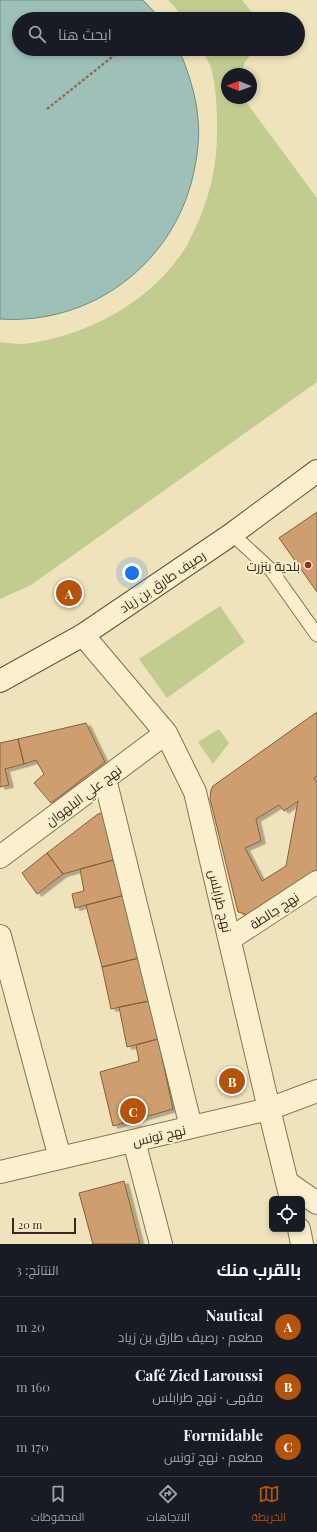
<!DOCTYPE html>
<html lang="ar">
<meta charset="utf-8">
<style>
:root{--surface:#171b24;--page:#242831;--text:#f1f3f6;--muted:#9ea1a6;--line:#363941;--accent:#b45309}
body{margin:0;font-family:"Playfair Display",Cairo,serif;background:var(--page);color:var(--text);direction:rtl}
.controls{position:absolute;right:12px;bottom:12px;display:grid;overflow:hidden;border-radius:6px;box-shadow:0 2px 6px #0003}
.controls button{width:36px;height:36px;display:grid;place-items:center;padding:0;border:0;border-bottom:1px solid var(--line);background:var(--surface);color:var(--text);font:20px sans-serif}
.compass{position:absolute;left:221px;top:68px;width:36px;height:36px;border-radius:50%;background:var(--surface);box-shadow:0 2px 6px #0003;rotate:271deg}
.scale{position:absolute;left:12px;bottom:10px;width:64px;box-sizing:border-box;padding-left:4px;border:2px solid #35291a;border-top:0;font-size:11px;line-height:14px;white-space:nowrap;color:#35291a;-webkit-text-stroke:3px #f6edca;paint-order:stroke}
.you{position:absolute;left:132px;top:573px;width:14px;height:14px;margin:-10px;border:3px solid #fff;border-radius:50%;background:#1a73e8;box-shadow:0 0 0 6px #1a73e833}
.badge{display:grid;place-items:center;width:26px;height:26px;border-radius:50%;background:var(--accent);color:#fff;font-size:13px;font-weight:700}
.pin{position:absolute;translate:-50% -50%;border:2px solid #fff;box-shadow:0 1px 4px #0006}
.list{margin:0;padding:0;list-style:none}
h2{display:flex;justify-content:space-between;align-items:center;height:52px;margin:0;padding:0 16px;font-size:17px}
h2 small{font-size:13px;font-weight:400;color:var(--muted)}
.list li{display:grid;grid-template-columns:26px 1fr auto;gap:12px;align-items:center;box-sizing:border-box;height:60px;padding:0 16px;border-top:1px solid var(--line)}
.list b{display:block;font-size:15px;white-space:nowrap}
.list p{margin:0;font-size:13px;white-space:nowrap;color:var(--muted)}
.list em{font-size:13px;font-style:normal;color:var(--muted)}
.icon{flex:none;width:22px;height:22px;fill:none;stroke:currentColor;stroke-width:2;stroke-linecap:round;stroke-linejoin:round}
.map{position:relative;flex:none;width:317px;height:1244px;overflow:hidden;direction:ltr}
.search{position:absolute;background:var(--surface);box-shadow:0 2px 6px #0003;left:12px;right:12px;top:12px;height:44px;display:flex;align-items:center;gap:10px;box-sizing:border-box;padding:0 14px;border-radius:22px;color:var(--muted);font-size:15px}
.sheet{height:232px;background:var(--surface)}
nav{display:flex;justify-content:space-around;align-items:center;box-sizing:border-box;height:56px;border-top:1px solid var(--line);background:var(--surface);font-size:11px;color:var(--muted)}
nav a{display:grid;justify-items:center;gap:2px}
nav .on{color:var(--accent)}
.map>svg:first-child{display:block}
</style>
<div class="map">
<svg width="317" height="1244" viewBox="0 0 317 1244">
<defs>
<filter id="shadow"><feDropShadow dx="4.5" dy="2.5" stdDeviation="0" flood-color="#0004"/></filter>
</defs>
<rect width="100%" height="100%" fill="#efe3bb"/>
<!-- green -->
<path fill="#c1cd8f" d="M168,0H242L257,19H183L174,6Z
M202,49H258L245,61L242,74H227V98H243L317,198V382L31,585L0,599V342C8,343 16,344 24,344C88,336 151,302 186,247C189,242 191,236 194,231C210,198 218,162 217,125C217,107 216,89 212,71C210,64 205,56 202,49Z
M220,606L245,642L167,698L139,659Z
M219,729L229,743L213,764L198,742Z"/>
<!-- water -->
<path fill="#9fc0b9" stroke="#678d86" d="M0,0H143L161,19H19V49H179C188,72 196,94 198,119C200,138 197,158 193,176C172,265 91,325 0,319Z"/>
<!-- building -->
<path fill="#cf9e6e" stroke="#875e39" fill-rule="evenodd" filter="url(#shadow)" d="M317,512V592L279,538Z
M317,712V776L314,778L317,783V871L252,916L238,912L210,799L211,790L213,786ZM298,801L286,866L262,881L245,848L261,841L256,819L279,805L284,811Z
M86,723L105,762L51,803L34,783L44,774L36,760L24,764L18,739Z
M18,739L24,764L5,769L9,785L0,787V743Z
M102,813L105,814L117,859L63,874L47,853L98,814Z
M47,853L63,874L37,894L22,873Z
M117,859L125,895L75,908L72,894L84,891L80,869Z
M125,895L139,958L102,967L86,905Z
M139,958L149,1001L111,1009L102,967Z
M149,1001L158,1039L127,1047L119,1007Z
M158,1039L173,1109L113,1126L100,1072L139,1061L136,1045Z
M124,1181L140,1244H93L79,1193Z"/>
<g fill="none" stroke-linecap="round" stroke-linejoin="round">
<!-- service casing -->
<g stroke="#877354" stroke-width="15">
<path id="service" d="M232,534L271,570L317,635"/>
</g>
<!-- minor casing -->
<g stroke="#877354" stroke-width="24">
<path id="minor" d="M83,635L166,733L195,792L269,1109L291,1199
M105,779L191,1127
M0,857L166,733
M0,936L60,1158
M230,939L317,882
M134,1141L161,1244
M0,1172L269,1109L317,1091
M288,1183L317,1203
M299,1229L302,1244"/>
</g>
<!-- secondary casing -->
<g stroke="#685438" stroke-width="24">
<path id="secondary" d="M0,681L83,635L232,534L317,471"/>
</g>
<!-- path -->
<path stroke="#877354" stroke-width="2.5" stroke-dasharray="3 2" stroke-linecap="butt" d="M159,19L160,18
M47,109L122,49"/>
<!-- service -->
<use href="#service" stroke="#faf0ce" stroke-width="13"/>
<!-- minor -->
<use href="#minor" stroke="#faf0ce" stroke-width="22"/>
<!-- secondary -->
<use href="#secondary" stroke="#faf0ce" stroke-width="22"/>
</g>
<!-- markers -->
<circle fill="#982a22" stroke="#f6edca" stroke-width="1.5" cx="308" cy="565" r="4"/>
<g text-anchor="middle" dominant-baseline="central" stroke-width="4" stroke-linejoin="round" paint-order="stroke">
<!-- poi labels -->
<g font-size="13" fill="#35291a" stroke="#f6edca" text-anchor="end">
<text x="300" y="565">بلدية بنزرت</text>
</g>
<!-- street labels -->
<g font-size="13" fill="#35291a" stroke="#f6edca">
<text transform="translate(162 581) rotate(-34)">رصيف طارق بن زياد</text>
<text transform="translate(83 795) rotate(-37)">نهج علي البلهوان</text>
<text transform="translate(221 901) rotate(77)">نهج طرابلس</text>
<text transform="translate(274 910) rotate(-33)">نهج جالطة</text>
<text transform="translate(159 1135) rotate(-13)">نهج تونس</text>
</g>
</g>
</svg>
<div class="controls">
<button><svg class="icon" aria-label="locate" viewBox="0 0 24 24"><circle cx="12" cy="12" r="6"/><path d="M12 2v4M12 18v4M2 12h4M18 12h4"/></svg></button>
</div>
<svg class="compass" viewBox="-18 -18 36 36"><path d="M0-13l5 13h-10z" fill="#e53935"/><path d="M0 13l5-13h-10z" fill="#9ea1a6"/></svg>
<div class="scale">20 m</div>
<div class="you"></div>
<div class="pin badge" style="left:69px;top:593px">A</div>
<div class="pin badge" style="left:232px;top:1081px">B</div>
<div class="pin badge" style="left:133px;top:1111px">C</div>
<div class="search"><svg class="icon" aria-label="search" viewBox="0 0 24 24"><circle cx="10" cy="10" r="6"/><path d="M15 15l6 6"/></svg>ابحث هنا</div>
</div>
<section class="sheet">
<h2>بالقرب منك<small>النتائج: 3</small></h2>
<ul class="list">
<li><span class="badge">A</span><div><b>Nautical</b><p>مطعم · رصيف طارق بن زياد</p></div><em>20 m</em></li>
<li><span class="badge">B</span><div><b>Café Zied Laroussi</b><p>مقهى · نهج طرابلس</p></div><em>160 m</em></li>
<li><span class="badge">C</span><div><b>Formidable</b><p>مطعم · نهج تونس</p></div><em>170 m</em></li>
</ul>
</section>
<nav>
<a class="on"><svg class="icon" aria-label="map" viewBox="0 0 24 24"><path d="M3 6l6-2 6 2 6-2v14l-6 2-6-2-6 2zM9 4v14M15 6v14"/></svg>الخريطة</a>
<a><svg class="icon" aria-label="directions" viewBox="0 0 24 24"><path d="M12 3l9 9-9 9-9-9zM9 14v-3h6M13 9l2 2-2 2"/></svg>الاتجاهات</a>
<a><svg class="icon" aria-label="saved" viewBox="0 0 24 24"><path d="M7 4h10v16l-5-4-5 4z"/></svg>المحفوظات</a>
</nav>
